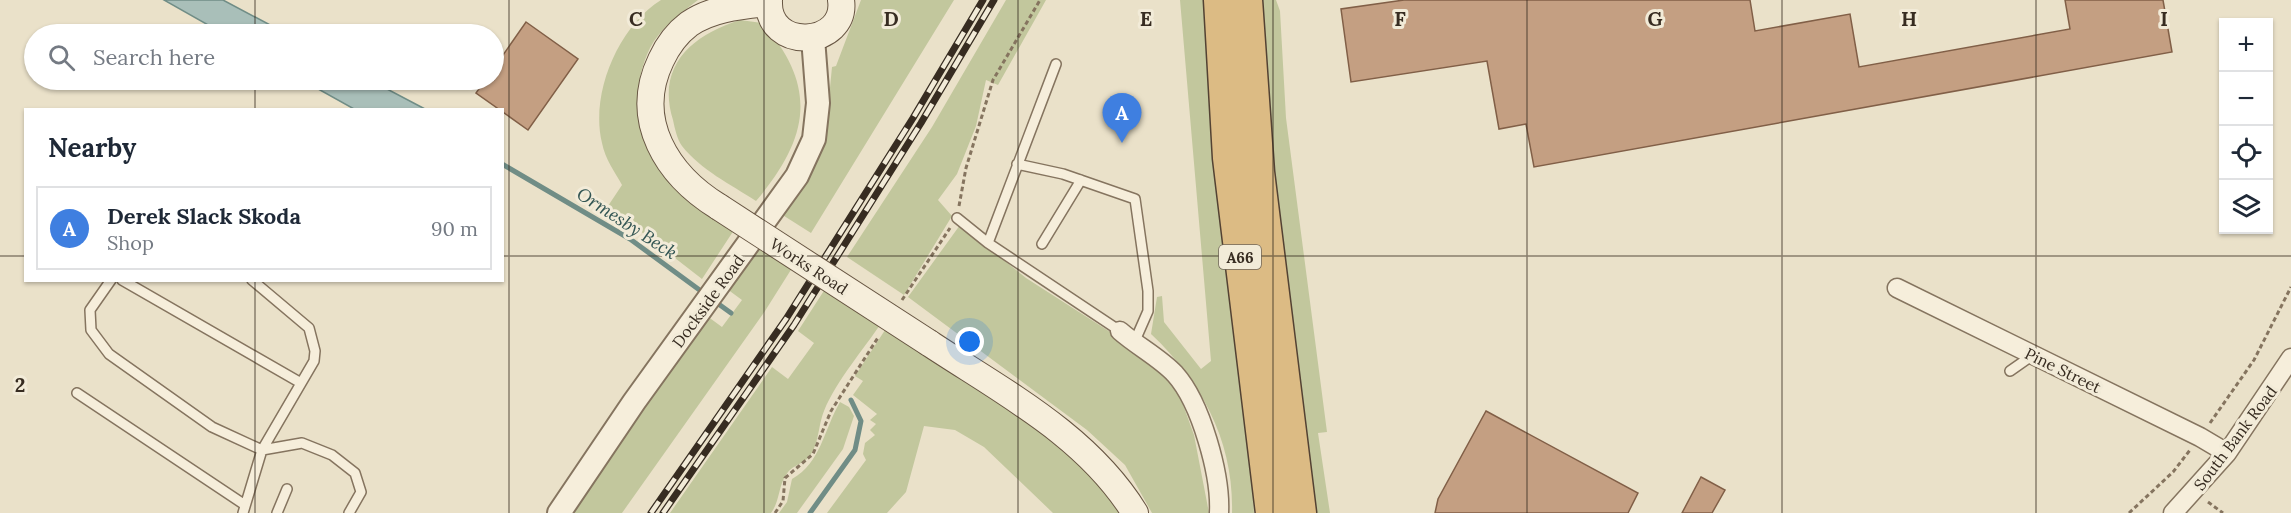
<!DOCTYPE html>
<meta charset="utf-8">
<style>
:root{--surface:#fff;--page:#f6f6f7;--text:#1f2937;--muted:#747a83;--line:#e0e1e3;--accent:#8e3635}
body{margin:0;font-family:Lora,serif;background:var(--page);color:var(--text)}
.controls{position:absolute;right:18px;top:18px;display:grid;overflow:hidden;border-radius:0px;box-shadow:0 2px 4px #0004}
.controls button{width:54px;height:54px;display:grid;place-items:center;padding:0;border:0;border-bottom:2px solid var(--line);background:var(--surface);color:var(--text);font:30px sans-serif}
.you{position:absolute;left:970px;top:342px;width:21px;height:21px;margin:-15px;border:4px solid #fff;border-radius:50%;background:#1a73e8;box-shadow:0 0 0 9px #1a73e833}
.badge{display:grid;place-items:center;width:39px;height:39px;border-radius:50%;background:var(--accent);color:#fff;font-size:20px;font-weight:700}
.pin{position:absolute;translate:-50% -50px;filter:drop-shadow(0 2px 3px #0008)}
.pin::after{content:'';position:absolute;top:32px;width:21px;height:18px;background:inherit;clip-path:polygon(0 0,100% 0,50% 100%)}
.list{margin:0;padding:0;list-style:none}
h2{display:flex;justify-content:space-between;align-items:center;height:78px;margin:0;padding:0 24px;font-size:26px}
h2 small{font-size:20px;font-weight:400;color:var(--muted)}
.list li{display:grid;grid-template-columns:39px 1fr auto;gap:18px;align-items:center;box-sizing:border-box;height:84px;margin:0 12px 12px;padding:0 12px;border:2px solid var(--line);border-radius:0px}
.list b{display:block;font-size:22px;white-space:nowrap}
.list p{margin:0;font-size:20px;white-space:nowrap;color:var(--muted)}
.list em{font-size:20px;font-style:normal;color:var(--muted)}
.icon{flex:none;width:33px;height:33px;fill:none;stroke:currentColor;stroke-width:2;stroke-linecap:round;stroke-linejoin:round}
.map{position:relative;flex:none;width:2291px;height:513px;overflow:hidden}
.search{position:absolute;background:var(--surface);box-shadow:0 2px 4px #0004;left:24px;top:24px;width:480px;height:66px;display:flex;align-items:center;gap:15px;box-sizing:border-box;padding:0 21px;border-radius:33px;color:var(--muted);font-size:22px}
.panel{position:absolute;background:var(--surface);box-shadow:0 2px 4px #0004;left:24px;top:108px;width:480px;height:174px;border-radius:0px}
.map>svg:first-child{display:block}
</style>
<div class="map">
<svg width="2291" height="513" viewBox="0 0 2291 513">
<rect width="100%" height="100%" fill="#eae1c9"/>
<!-- green -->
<path fill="#c2c79d" d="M661,0H698C681,13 660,28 650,48C630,89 634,142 666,177C684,197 713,213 734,230L702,279L608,206L622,185C615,172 605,159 602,143C590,94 618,27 661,0Z
M861,0H954L811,233L781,214L825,139L832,67L836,66Z
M1006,0H1046L998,85L986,80L976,126L957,174L938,200L952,216L904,295L847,257L932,127Z
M1180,0H1210L1248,376L1254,513H1232C1234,442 1202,382 1151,334L1157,297L1162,296L1164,322L1201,369L1211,361Z
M1261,0H1276L1280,11L1286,118L1327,432L1318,433L1330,513H1314L1276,217Z
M740,20L762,23C819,87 809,138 756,201C730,184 701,170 682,146C677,139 675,129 673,120C656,66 692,35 740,20Z
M960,225L1026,278L1132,346L1177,388L1194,435L1209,513H1152L1125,465L1087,430L908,297Z
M759,242L794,265L765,311L622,513H571L707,316L722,327L742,300L727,289Z
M827,286L882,322C864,349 836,381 824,411C818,425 819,448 807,459C800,465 791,466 786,475C778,487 780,501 771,513H670L772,367L788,379L814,343L798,331Z
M887,327L949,366L1084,462L1120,513H1053L984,447L955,430L924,426L906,492L887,513H827L866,460L863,454L865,443L875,435L870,430L876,424L870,420L877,414L853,395L863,381L855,376Z
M840,402L849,407L854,416L843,449L797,513H779L787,502L792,479C821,463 824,429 840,402Z"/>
<!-- water -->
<path fill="#a9bfb9" stroke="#708d86" stroke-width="1.5" d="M164,0H223L287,34H224Z
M302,80H370L425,109H354Z"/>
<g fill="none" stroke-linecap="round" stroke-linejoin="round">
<!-- stream -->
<path stroke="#708d86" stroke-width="5" d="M502,164L630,239L705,294
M713,300L731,313
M810,513L855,450L861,421L851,400"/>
</g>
<!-- building -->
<path fill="#c49f82" stroke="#815f47" stroke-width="1.5" d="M1404,0H1750L1755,31L1850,14L1859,67L2070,29L2065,0H2163L2172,52L1534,167L1526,124L1499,129L1487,61L1351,82L1341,9Z
M526,22L578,59L528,130L476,93L485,80H494V68Z
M1486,411L1638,493L1628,513H1435L1438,499Z
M1701,477L1725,490L1712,513H1682Z"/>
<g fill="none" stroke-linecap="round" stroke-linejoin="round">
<!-- service casing -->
<g stroke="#85745f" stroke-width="12">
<path id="service" d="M1017,164L1063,174L1135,199L1148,291V311L1134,343
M957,218L988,243L1120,331
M988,243L1056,64
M1042,244L1081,180
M111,280L90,310L91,330L109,354L212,427L262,450L302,443L332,455L355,473L361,492L349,513
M122,280L301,383
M2010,371L2033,355
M77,393L245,505
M243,513L262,450L314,361L315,351L309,328L252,280
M277,513L287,489"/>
</g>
<!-- minor casing -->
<g stroke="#85745f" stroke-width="21">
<path id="minor" d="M1897,288L2200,437L2227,453
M1120,331C1137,346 1160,358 1175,374C1201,403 1221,475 1219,513
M2173,513L2227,453L2291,358"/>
</g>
<!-- tertiary casing -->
<g stroke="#85745f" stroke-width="26">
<path id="tertiary" d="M559,513L634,402L797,176L814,139L818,103L813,38"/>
</g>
<!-- secondary casing -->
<g stroke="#675542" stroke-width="28">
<path id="secondary" d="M769,0C766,53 848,47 841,0
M719,207C667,175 632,120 661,60C667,47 677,33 689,24C712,8 741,6 769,3
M929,343C1003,392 1087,435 1135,513"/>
</g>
<!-- trunk casing -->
<g stroke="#534233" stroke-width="33">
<path id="trunk" d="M1219,0L1228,158L1271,513
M1247,0L1259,172L1301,513"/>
</g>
<!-- path -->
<path stroke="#85745f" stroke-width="3" stroke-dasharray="4.5 3" stroke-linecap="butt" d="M959,206L966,168L993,80L1040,0
M902,300L950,228
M2210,423L2254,360L2291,287
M2208,502L2223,513
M775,513L783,501L785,478L813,454L831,411L879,336
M2129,513L2173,472L2190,450"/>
<!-- service -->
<use href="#service" stroke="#f6eedb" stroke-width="9"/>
<!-- minor -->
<use href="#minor" stroke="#f6eedb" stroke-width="18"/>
<!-- tertiary -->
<use href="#tertiary" stroke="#f6eedb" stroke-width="22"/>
<!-- secondary -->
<use href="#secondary" stroke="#f6eedb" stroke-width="26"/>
<!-- trunk -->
<use href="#trunk" stroke="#dcbb84" stroke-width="30"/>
<!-- rail casing -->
<g stroke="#372c21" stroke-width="7">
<path id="rail" d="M651,513L786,319L913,118L983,0
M663,513L794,325L921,123L994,0"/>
</g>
<!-- rail -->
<use href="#rail" stroke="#f2ebd8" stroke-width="4.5" stroke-dasharray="14" stroke-linecap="butt"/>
<!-- secondary-bridge casing -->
<g stroke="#675542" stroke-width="28" stroke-linecap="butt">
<path id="secondary-bridge" d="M719,207L929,343"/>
</g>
<!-- secondary-bridge -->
<use href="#secondary-bridge" stroke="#f6eedb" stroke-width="26"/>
</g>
<!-- grid -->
<path fill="none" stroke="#372c21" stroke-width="1.5" stroke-opacity="0.55" d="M255,0V34M509,0V513M764,0V513M1018,0V513M1273,0V513M1527,0V513M1782,0V513M2036,0V513M255,80V110M0,256H26M502,256H2291M255,280V513"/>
<g text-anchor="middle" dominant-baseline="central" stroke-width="6" stroke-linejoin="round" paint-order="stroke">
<!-- shield labels -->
<rect fill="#f2ebd8" stroke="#6f6558" stroke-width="1.5" x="1219" y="245" width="42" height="24" rx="4.5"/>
<g font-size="15" font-weight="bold" fill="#372c21">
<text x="1240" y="257">A66</text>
</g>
<!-- street labels -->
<g font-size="16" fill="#372c21" stroke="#f2ebd8">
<text transform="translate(809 266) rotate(33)">Works Road</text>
<text transform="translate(708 301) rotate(-54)">Dockside Road</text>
<text transform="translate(2063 370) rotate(26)">Pine Street</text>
<text transform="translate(2235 438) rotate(-53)">South Bank Road</text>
</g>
<!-- water labels -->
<g font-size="18" font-style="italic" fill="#325553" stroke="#f2ebd8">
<text transform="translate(627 223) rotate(33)">Ormesby Beck</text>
</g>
</g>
<g font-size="20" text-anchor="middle" font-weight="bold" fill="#372c21" stroke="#f2ebd8" stroke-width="6" stroke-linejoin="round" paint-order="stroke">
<text x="636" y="26">C</text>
<text x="891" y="26">D</text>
<text x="1146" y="26">E</text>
<text x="1400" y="26">F</text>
<text x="1655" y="26">G</text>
<text x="1909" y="26">H</text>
<text x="2164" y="26">I</text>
<text x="20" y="392">2</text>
</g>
</svg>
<div class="controls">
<button>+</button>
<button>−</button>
<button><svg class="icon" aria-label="locate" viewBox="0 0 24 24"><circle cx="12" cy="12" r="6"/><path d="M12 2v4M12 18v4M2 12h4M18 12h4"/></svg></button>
<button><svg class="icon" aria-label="layers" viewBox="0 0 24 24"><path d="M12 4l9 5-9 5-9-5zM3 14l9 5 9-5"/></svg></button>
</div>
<div class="you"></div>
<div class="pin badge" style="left:1122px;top:143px;background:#3f7fe0">A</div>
<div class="search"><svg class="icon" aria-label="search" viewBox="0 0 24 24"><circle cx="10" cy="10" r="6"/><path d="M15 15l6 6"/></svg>Search here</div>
<section class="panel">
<h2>Nearby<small></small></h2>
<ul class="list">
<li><span class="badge" style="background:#3f7fe0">A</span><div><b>Derek Slack Skoda</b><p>Shop</p></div><em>90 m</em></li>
</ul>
</section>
</div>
